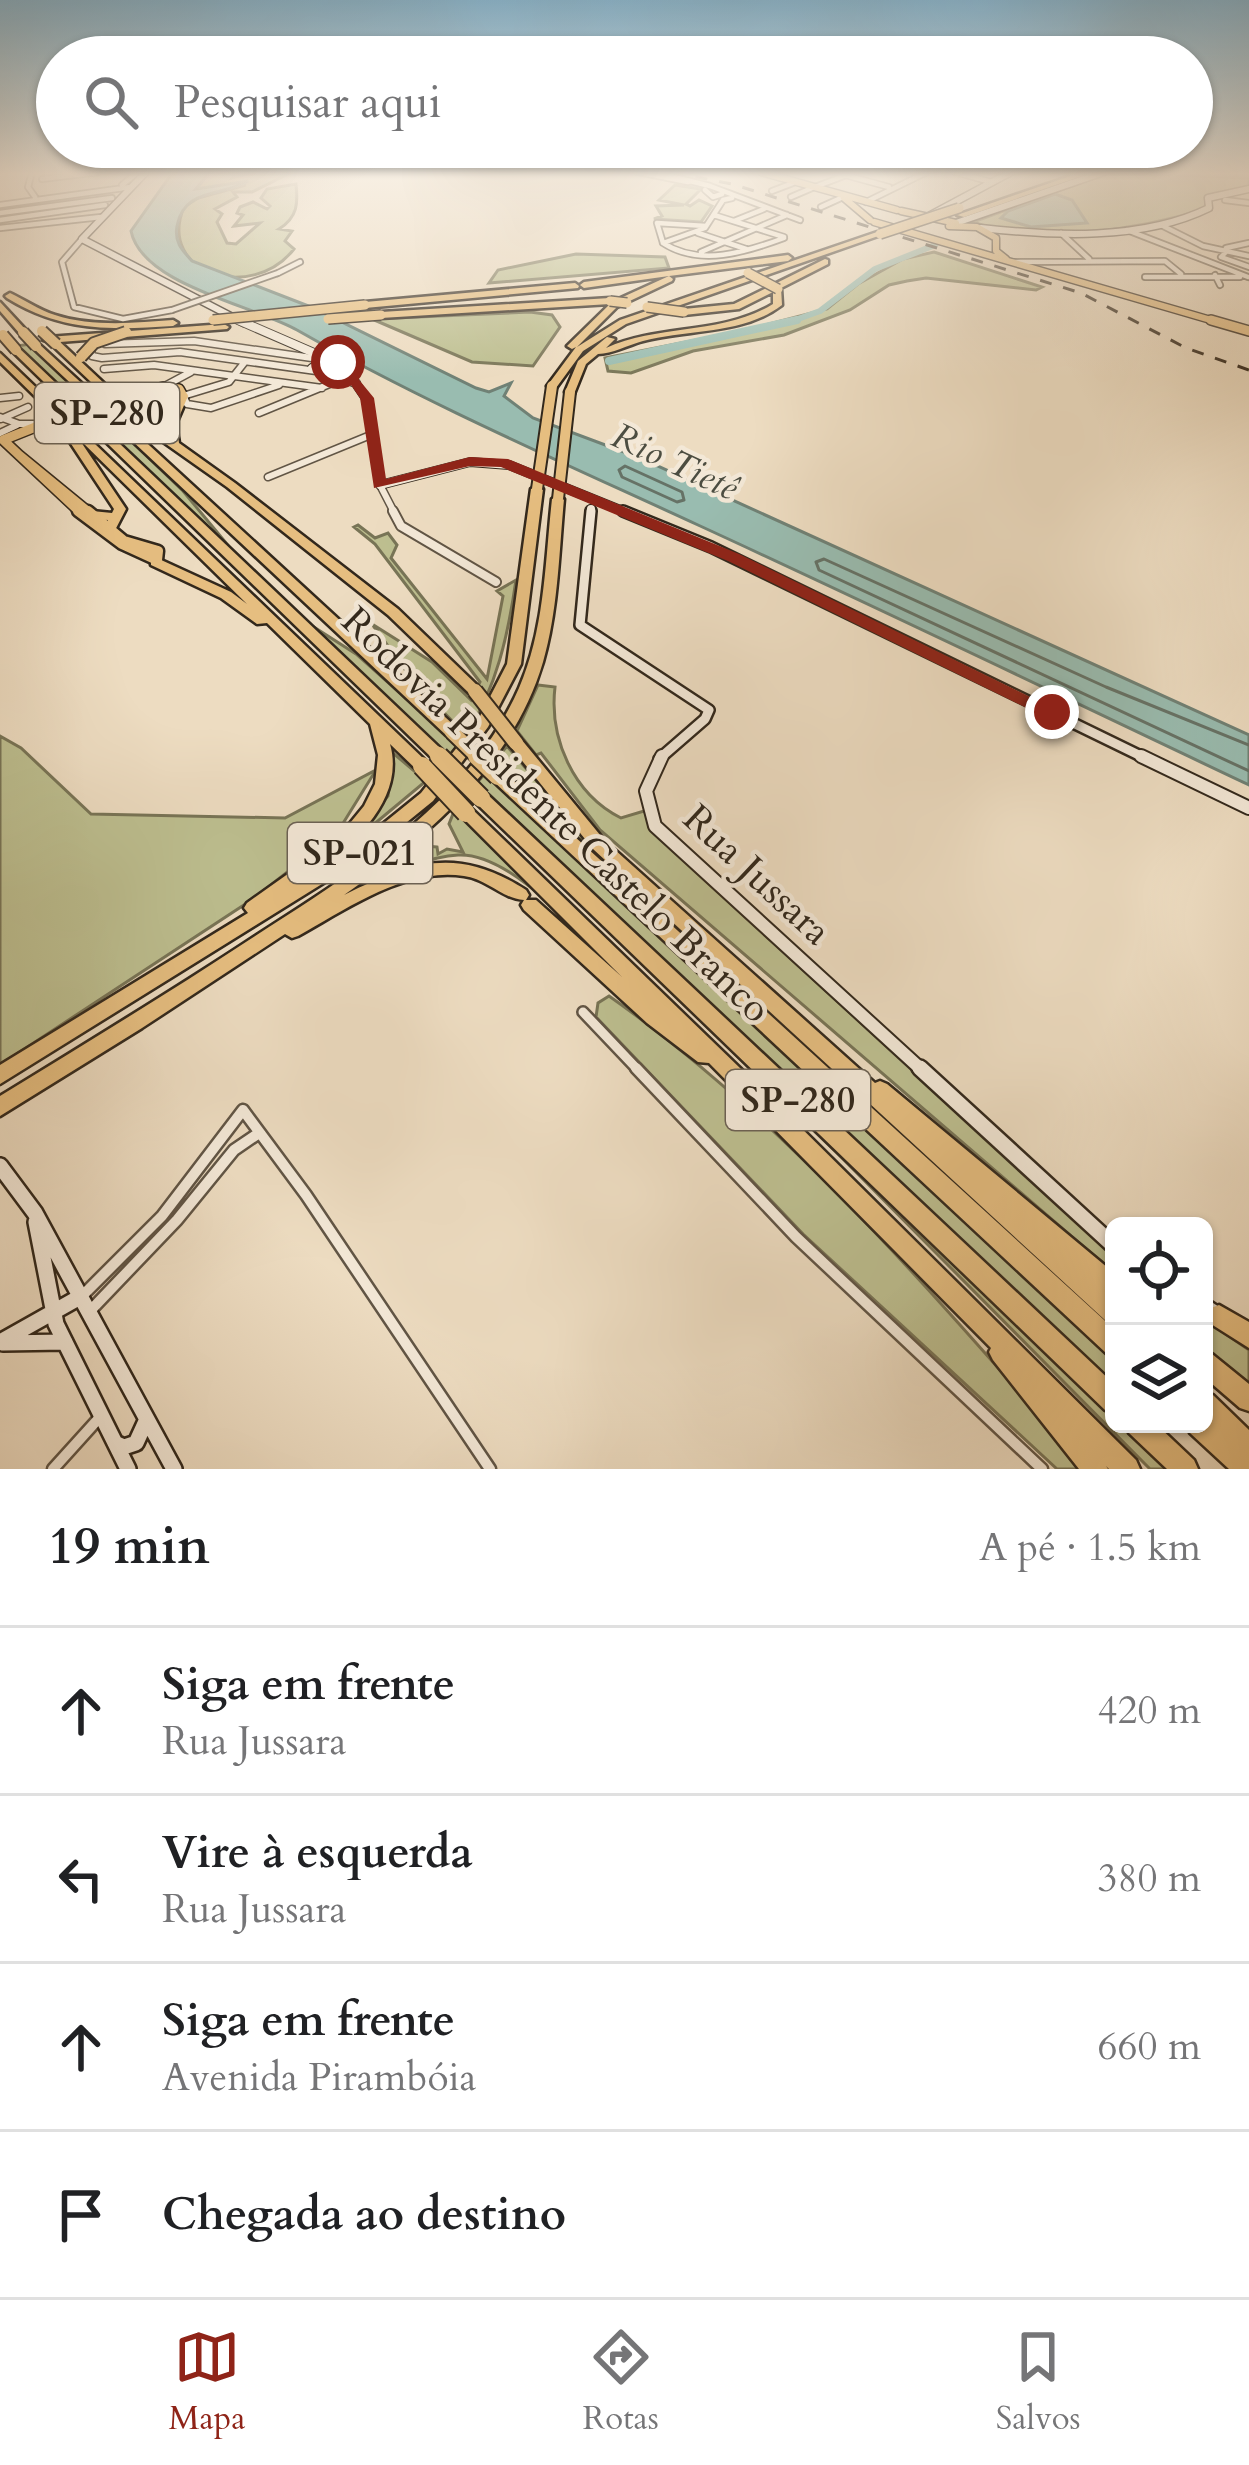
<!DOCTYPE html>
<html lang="pt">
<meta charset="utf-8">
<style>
:root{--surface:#fff;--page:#f6f6f6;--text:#202124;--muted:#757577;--line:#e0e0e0;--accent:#8f2418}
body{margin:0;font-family:Cardo,serif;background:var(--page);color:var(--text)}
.controls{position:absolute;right:36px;bottom:36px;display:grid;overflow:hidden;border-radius:18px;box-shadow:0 3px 9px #0004}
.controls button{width:108px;height:108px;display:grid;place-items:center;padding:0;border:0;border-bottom:3px solid var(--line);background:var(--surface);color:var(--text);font:60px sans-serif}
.stop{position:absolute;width:36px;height:36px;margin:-27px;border:9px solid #8f2418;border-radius:50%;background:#fff}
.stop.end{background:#8f2418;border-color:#fff;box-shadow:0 3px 12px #0008}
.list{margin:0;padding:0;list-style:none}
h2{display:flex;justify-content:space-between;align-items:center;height:156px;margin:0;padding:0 48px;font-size:51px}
h2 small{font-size:39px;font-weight:400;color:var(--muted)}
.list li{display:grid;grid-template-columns:78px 1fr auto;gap:36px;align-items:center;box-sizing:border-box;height:168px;padding:0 48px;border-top:3px solid var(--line)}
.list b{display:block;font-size:45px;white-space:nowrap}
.list p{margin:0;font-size:39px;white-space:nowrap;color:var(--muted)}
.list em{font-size:39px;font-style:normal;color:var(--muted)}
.icon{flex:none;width:66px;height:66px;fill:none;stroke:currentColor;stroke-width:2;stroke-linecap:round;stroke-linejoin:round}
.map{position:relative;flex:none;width:1249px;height:1469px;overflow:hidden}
.search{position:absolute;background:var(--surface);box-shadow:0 3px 9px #0004;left:36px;right:36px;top:36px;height:132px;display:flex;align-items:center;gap:30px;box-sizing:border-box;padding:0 42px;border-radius:66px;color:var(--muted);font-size:45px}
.sheet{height:828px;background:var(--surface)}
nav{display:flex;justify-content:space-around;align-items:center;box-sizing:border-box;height:168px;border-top:3px solid var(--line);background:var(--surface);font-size:33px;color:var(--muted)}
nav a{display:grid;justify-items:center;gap:6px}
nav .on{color:var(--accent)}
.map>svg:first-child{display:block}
</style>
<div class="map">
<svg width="1249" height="1469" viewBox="0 0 1249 1469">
<rect width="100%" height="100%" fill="#eddcc1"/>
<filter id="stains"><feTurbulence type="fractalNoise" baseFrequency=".00167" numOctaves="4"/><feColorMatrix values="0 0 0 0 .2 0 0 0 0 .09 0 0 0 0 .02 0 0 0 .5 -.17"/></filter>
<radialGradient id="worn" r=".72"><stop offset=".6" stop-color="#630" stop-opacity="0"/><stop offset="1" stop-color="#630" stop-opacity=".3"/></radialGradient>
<!-- green -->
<path fill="#bdbf90" stroke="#787456" stroke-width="3" d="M210,172H236L232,178L254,172H292L252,192H233L237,197L215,209L222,214L217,222L227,243L236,244L260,223L234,226L243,215L237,213L240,207L253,202L267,209L270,206L261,198L267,189L296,184C298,203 298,217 279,229L292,231L285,241L294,249C252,303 156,274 184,207L198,198L246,185L193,192Z
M1110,172L1249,178V187L1205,198L1208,208C1143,229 1038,246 973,222Z
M675,185L701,189L686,204L690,206L699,200L712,206L701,222L654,219L662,216L656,206L684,205L659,200Z
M934,252L1042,287L1036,290L926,278L907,281L889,285L850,310L784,335L693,351L631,373L608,371L605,358L742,331L827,309L858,284L903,259Z
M576,254L665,257L669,268L489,283L498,270Z
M530,312L552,315L560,327L533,366L472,362L372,319Z
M30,344L183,491L241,561L17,346Z
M358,525L375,538L388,533L397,545L391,558L487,679L503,596L497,591L516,580C508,635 497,687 466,735L414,682L372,624L432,662L471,700L480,682L375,544L354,527Z
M306,622L356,654L458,745L449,757Z
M538,685L555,687C549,738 573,794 621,818L644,811L663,841L1114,1256V1273L600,830L541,753L536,755L517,731Z
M0,736L21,748L91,814L285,818L376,770L337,833L253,899L0,1065Z
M507,746L605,862L503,768L493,778L1114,1357V1389L477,783Z
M393,753L426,781L349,845L388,796Z
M478,804L1114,1417V1424H1121L1168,1469H1150L841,1157Z
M455,809L622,974C582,938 513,852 458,855C421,857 385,879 352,894C378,877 407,842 437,847L438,854L447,849L463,852L449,824Z
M609,996C791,1124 940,1302 1087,1469H1057L803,1234L596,1017L598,1003Z
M1204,1319L1249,1350V1385L1204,1350Z"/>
<!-- water -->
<path fill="#99bcb0" stroke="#708175" stroke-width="3" d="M173,172H210L196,189L248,181C223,197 184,187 177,226C174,242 182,250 192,261L311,307L476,388L489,392L511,383L504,396L533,418L640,458L1249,735V785C1065,698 883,610 698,525C564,463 425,403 297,330C253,305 142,285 131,231Z
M1055,194L1072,200L1087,223L1031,227L1001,218L1008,211Z"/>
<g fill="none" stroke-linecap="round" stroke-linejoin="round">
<!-- shore -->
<path stroke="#667266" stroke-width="3" d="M625,466L682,492L684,500L677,502L622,477L619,470Z
M1249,745L1106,687L824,559L816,562L819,570L1249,771"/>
<!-- stream -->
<path stroke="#708175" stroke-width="3" d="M1199,172L1249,175"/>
<!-- river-far1 -->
<path stroke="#99bcb0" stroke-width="6" d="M787,323L820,311L875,269L935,245"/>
<!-- river -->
<path stroke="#99bcb0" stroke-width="8" d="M609,361L797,320"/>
<!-- street-far4 casing -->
<g stroke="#615545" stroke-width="8">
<path id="street-far4" d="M32,172L28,187L35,197
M638,172L688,182
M654,172L710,186L800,220
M834,172L889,187
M955,172L991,182
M42,179L99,172
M122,185L138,172
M815,187L854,172
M705,190L713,197L722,194
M772,191L793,183
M791,197L812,188
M1225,200L1249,203
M866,202L927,172
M0,205L131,187
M821,207L843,197
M0,213L112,198
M714,215L784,237
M0,220L105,205
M734,221L764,209
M1161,225L1203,246L1249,256
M0,228L101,217
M1127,230L1248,277
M698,233L746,249
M1061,233L1089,259
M82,239L62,262L74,307L123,319L172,310
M663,243C700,267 746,252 784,238
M663,243L705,228L723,200L732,198
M663,243L657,223L706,226
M1226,248L1249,243
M1228,250L1221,257L1249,267
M701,252L787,215
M1012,262L1165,261L1181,274
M278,273L300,262
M1215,275L1220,285
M1145,277H1240"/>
</g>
<!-- street-far3 casing -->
<g stroke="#615545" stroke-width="9">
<path id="street-far3" d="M105,344L194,341L312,358
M91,349L92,356L102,358L180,352L316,371
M104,369L154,365L322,388
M163,387L191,372
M183,396L229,382L244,363
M184,397L187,404L211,408L279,385
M0,398L19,396
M259,413L344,378
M0,417L19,424H42
M1,419L28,407
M0,433L17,425
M268,477L373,434
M380,485L395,514"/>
</g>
<!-- street-far2 casing -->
<g stroke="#615545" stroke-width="12">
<path id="street-far2" d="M393,511L401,526L496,582"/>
</g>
<!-- street-far1 casing -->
<g stroke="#615545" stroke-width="14">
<path id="street-far1" d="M583,1012L639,1071"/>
</g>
<!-- street casing -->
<g stroke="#615545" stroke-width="15">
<path id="street" d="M636,1068L796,1237L1042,1469
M82,1296L162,1216L243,1110L306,1195L490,1469
M90,1311L177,1220L234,1150L259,1133
M53,1469L100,1417"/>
</g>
<!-- secondary-far4 casing -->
<g stroke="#32281c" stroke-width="9">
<path id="secondary-far4" d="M146,172L82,239L244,323
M927,217L1011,172
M956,223L1104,172
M981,228C1053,236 1142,241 1209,208L1208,198L1249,189"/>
</g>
<!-- secondary-far3 casing -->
<g stroke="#32281c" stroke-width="10">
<path id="secondary-far3" d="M238,320L344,366L369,403L380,485L470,462L509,465L630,514
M327,360L312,368L356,383
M591,514V509"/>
</g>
<!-- secondary-far2 casing -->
<g stroke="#32281c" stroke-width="14">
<path id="secondary-far2" d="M591,511L580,625L709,710L705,719L659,759
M623,511L711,547L1147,759"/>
</g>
<!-- secondary-far1 casing -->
<g stroke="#32281c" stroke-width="16">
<path id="secondary-far1" d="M662,756L646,791L655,826L923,1071
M1141,756L1249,808"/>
</g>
<!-- secondary casing -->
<g stroke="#32281c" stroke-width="20">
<path id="secondary" d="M920,1068L1114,1246
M0,1166L35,1213L174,1469
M36,1222L56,1324L128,1469
M1204,1306L1219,1316
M0,1342L80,1297
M3,1343L65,1342
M115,1443L124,1447L136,1443L147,1419"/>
</g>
<!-- primary-far2 casing -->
<g stroke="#32281c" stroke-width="9">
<path id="primary-far2" d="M761,172L897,210
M844,198L870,220
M901,211L956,223
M874,222L1221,323
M949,226L977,227L996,238V251L1006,259"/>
</g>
<!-- primary-far1 casing -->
<g stroke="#32281c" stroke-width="12">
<path id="primary-far1" d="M1211,320L1249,331
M127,397L163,387L179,389L183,396
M48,422L3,440L82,514
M19,455L91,514"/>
</g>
<!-- primary casing -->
<g stroke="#32281c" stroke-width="15">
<path id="primary" d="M78,511L122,544L157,560L158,551L124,541L88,511"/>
</g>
<!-- highway casing -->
<g stroke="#32281c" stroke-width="5">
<path id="highway" d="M1082,172H1093L964,217L957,215Z
M877,232L884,234L626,324L583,351L556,388L552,389L547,386L576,347L572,349L567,346L610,304L381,318L376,315L381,312L610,298L614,301L669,276L584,288L580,285L584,282L788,255L792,258L788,261L669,276L673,279L672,281L617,307L577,347L620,320Z
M825,259L828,260V264L781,288L782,305C743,335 688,329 643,341C628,345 612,354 598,354L586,364L574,394L565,392L578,361L607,337L615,339L606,348C659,324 723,335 773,304V292L739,309L684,315L679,312L684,309L734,304Z
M575,283L579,286L578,288L365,308L360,305L365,302Z
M10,293C25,300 39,310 55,315C92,327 134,323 173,320L178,323L173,326C111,330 62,332 7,298L5,296Z
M0,302L26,330V334H20L0,311Z
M224,324L229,327L227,329L60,342L137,414L167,435L166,424L178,396L187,394L188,396L176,424L179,443L235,483L398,609L480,688L482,691L480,694H470L388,615L227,487L129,418L53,346L52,343L43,340L48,337Z
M33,344H39L457,728L459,732L457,736H447L33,348Z
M13,348H19L441,749L444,753L441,757H431L13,352Z
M0,353L427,762L430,766L427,770H417L390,744C405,797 357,841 319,870L347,853L421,793L477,722L507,664L531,489L537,486L543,489L521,664L488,727L433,801L359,861L0,1084V1065L248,913L244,908L247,903L323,849L346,828L364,806L375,784L378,755L370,724L267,623L257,624L221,598L151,565V559H159L231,592L247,604L79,439L126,509L112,536H104L102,533L108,520L92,519L86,515L92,511L112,513L114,509L58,424L60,421L0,362Z
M558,495L564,499C559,553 558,610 543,662C513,764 428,837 344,895C413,861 457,846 526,890L529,895L526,900H536L622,977L458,813L460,809H472L770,1097L1136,1460L1140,1469H1109L1106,1466L1108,1469H1079L993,1360L989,1352L991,1348L709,1063L698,1062L647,1023L524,910L521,905L524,900C503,899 487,879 464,876C405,867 347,909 298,936L292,938L285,934L142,1028L0,1116V1096C83,1045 167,994 249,940C352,873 467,806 519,688C545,629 545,562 552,499Z
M516,738L521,739L605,841L875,1083L880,1081L887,1084L1114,1273V1324L1106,1321L593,849L511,747L508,743L511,739Z
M498,771L504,772L1114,1329V1357L1106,1353L492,780L490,776L492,772Z
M481,792L487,794L1114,1384V1413L1105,1410L475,802L473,798L475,794Z
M1219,1305L1249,1322V1348L1211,1324L1208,1316L1211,1308Z
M1204,1350L1212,1354L1249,1384V1411L1240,1408L1204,1377Z
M1204,1392L1213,1395L1249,1430V1469H1229L1190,1433L1187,1424H1204Z
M1126,1424H1156L1194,1460L1198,1469H1167L1129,1433Z"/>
</g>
<!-- street-far4 -->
<use href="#street-far4" stroke="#f3e8d7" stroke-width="4.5"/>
<!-- street-far3 -->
<use href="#street-far3" stroke="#f3e8d7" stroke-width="6"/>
<!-- street-far2 -->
<use href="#street-far2" stroke="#f3e8d7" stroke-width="8"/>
<!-- street-far1 -->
<use href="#street-far1" stroke="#f3e8d7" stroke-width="9"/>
<!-- street -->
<use href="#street" stroke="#f3e8d7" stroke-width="10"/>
<!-- secondary-far4 -->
<use href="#secondary-far4" stroke="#f3e8d7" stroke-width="6"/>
<!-- secondary-far3 -->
<use href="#secondary-far3" stroke="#f3e8d7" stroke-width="8"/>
<!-- secondary-far2 -->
<use href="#secondary-far2" stroke="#f3e8d7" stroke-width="9"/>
<!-- secondary-far1 -->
<use href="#secondary-far1" stroke="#f3e8d7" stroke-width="12"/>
<!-- secondary -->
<use href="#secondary" stroke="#f3e8d7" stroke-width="15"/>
<!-- primary-far2 -->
<use href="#primary-far2" stroke="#e6be80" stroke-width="6"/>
<!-- primary-far1 -->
<use href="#primary-far1" stroke="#e6be80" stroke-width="9"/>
<!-- primary -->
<use href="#primary" stroke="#e6be80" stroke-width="10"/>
<!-- highway -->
<use href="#highway" fill="#e6be80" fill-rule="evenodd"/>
<!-- rail -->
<path stroke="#32281c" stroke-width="3" stroke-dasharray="12 12" stroke-linecap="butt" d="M672,172L732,184L1081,293L1186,348L1249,370"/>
<!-- street-bridge casing -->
<g stroke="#615545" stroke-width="8" stroke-linecap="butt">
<path id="street-bridge" d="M172,310L278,273"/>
</g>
<!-- primary-bridge casing -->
<g stroke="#32281c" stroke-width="12" stroke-linecap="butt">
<path id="primary-bridge" d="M48,422L127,397"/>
</g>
<!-- highway-bridge-far3 casing -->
<g stroke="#32281c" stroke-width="12" stroke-linecap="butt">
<path id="highway-bridge-far3" d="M880,234L959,208
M748,273L778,289
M610,301L627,303
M647,307L684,312
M328,319L381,315
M213,320L365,305"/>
</g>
<!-- highway-bridge-far2 casing -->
<g stroke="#32281c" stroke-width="14" stroke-linecap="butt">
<path id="highway-bridge-far2" d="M42,331L56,344
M23,332L36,346
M3,335L16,350
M81,357L94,343L126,332
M537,489L552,386
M558,499L570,392"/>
</g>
<!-- highway-bridge-far1 casing -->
<g stroke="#32281c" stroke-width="18" stroke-linecap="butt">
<path id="highway-bridge-far1" d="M475,691L516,743
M452,732L480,759
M436,753L442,759"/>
</g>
<!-- highway-bridge casing -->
<g stroke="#32281c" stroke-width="22" stroke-linecap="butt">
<path id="highway-bridge" d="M439,756L481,798
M477,756L498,776
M422,766L466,813"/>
</g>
<!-- street-bridge -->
<use href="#street-bridge" stroke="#f3e8d7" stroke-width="4.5"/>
<!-- primary-bridge -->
<use href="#primary-bridge" stroke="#e6be80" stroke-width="9"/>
<!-- highway-bridge-far3 -->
<use href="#highway-bridge-far3" stroke="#e6be80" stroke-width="9"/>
<!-- highway-bridge-far2 -->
<use href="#highway-bridge-far2" stroke="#e6be80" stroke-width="10"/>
<!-- highway-bridge-far1 -->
<use href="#highway-bridge-far1" stroke="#e6be80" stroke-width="14"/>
<!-- highway-bridge -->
<use href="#highway-bridge" stroke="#e6be80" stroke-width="18"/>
</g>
<!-- sky -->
<linearGradient id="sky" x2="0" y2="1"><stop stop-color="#88b7d2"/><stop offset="0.46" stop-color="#f7efe3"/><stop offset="1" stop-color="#f7efe3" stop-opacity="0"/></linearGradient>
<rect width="1249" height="378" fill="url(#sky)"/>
<!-- route -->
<path fill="#8f2418" d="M333,359H342L374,398L386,479L470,457L508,459L739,554L1061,712L1045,717L728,561L501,467L470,466L374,488L360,398Z"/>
<g text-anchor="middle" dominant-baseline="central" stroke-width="9" stroke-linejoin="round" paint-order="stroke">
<!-- shield labels -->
<g fill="#f3e8d7" stroke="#6c6254" stroke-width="3">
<rect x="35" y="383" width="144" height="60" rx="9"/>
<rect x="288" y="823" width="144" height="60" rx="9"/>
<rect x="726" y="1070" width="144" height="60" rx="9"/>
</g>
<g font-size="36" font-weight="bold" fill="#32281c">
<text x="107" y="413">SP-280</text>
<text x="360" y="853">SP-021</text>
<text x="798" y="1100">SP-280</text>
</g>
<!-- far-water labels -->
<g font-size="36" font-style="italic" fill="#4c4d41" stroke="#f3e8d7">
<text transform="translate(675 462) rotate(25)">Rio Tietê</text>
</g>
<!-- street labels -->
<g font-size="39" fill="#32281c" stroke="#f3e8d7">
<text transform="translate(556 815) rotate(44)">Rodovia Presidente Castelo Branco</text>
<text transform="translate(757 875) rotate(43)">Rua Jussara</text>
</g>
</g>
<rect width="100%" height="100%" filter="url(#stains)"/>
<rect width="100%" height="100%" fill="url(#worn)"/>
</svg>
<div class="controls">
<button><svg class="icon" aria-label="locate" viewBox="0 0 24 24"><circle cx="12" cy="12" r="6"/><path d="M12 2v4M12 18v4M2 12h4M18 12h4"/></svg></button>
<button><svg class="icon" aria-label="layers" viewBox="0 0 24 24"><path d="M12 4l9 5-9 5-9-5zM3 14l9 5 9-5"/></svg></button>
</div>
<div class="stop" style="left:338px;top:362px"></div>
<div class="stop end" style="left:1052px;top:712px"></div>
<div class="search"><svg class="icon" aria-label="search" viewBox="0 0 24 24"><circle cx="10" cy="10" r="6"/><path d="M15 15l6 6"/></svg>Pesquisar aqui</div>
</div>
<section class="sheet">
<h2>19 min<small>A pé · 1.5 km</small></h2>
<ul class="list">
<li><svg class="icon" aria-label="ahead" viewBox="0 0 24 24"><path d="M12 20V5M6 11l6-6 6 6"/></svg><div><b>Siga em frente</b><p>Rua Jussara</p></div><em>420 m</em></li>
<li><svg class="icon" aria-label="left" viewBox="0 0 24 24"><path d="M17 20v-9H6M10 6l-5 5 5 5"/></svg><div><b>Vire à esquerda</b><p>Rua Jussara</p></div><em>380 m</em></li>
<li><svg class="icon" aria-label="ahead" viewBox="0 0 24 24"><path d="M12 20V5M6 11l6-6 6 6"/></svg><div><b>Siga em frente</b><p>Avenida Pirambóia</p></div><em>660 m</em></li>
<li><svg class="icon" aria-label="arrive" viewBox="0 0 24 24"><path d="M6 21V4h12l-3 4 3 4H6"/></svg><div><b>Chegada ao destino</b></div></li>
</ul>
</section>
<nav>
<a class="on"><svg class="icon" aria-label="map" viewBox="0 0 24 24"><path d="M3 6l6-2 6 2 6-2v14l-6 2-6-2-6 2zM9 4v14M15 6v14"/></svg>Mapa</a>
<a><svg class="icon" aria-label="directions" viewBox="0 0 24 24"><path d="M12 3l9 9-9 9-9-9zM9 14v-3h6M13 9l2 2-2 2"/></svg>Rotas</a>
<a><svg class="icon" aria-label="saved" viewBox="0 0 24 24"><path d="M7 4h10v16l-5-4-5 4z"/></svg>Salvos</a>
</nav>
